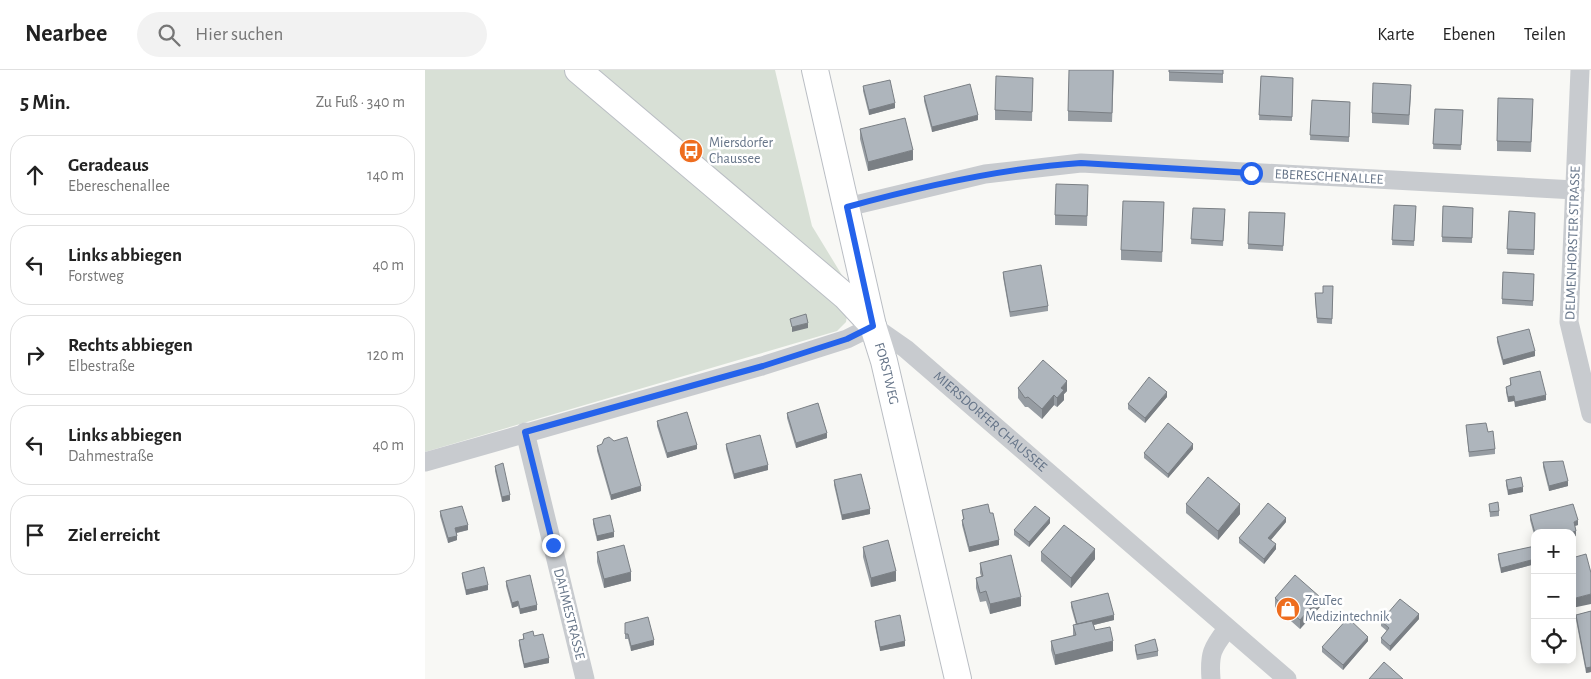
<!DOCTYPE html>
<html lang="de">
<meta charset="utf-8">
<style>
:root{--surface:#fff;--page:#f2f2f2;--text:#222;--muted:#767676;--line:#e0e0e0}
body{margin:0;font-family:"Alegreya Sans",sans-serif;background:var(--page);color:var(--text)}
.controls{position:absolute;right:15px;bottom:15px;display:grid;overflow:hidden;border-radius:10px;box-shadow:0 2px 12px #0003}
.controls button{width:45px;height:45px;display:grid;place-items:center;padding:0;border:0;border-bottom:1px solid var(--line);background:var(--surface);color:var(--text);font:25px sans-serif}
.stop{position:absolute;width:15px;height:15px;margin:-11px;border:4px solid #2563eb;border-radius:50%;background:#fff}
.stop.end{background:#2563eb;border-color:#fff;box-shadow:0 1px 5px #0008}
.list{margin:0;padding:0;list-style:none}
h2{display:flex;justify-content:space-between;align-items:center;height:65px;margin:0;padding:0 20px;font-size:21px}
h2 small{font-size:16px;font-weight:400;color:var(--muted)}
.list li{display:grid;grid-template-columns:32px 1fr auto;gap:15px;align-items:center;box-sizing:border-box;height:80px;margin:0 10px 10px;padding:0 10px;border:1px solid var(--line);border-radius:20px}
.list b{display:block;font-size:19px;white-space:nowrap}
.list p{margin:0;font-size:16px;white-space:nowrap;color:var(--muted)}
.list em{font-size:16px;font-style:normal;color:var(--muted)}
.icon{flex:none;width:28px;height:28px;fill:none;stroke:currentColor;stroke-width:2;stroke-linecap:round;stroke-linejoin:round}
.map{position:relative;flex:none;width:1166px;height:609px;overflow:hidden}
header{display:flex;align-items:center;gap:30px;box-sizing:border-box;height:70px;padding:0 25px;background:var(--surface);border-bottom:1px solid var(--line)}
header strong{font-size:24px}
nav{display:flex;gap:28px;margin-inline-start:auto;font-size:18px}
.search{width:350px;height:45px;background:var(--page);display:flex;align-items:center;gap:12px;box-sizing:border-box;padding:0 18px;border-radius:28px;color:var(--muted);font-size:19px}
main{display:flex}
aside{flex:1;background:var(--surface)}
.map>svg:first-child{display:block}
</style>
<header>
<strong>Nearbee</strong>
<div class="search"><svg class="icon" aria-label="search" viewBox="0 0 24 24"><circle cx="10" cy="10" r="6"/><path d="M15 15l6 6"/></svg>Hier suchen</div>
<nav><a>Karte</a><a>Ebenen</a><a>Teilen</a></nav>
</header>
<main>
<aside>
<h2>5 Min.<small>Zu Fuß · 340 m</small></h2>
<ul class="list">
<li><svg class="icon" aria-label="ahead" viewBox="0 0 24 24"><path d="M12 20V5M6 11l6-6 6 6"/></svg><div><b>Geradeaus</b><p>Ebereschenallee</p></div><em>140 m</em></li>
<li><svg class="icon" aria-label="left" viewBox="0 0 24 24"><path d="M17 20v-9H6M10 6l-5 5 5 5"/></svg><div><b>Links abbiegen</b><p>Forstweg</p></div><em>40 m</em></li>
<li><svg class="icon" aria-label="right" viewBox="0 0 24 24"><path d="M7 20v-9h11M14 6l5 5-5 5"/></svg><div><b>Rechts abbiegen</b><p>Elbestraße</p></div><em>120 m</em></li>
<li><svg class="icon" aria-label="left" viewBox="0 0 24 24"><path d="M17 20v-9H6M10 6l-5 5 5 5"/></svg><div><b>Links abbiegen</b><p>Dahmestraße</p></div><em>40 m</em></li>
<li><svg class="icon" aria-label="arrive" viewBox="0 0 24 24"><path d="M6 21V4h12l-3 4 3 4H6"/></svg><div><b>Ziel erreicht</b></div></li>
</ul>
</aside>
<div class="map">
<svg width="1166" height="609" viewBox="0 0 1166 609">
<rect width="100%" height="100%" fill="#f8f8f5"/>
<!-- green -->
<path fill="#d8e0d6" d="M0,0H350L387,156L426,220L421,252L412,261L0,382Z"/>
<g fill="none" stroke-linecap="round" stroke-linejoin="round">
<!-- secondary casing -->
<g stroke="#babec4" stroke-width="28">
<g id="secondary">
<path d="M153,0L420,226L448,256"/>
<path id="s2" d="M390,0L448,256L459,291L533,609"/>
</g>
</g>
<!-- street -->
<g stroke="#c8cbcf" stroke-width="19">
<path d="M1155,0L1144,252L1166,344"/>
<path d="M422,137L560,104L656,93L1150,120"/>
<path d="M100,362L160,609"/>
<path id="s1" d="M0,392L337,296L422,269L448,256L481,279L862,609"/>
<path d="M786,609C784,584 787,578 802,559"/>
</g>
<!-- secondary -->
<use href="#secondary" stroke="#fff" stroke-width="26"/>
</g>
<!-- wall -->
<path fill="#969ca2" d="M689,0L687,52L643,51V41Z
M744,0H798V13L744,11Z
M836,6L868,8L867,51L834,50Z
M608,8L607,51L570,50V40Z
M438,16L470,38L444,45L438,21Z
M986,25L984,55L947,53V43Z
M499,26L553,50L507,62L499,31Z
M887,30L925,32L924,72L885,70Z
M1010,39L1038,40L1036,80L1008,79Z
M1108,39L1106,82L1072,81V71Z
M435,59L488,90L443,101L435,69Z
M663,124L662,156L630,155V145Z
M739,132L737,192L696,190V180Z
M969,135L991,136L989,176L967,175Z
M1018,136L1048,138L1047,173L1017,172Z
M768,138L800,144L798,176L766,174Z
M1084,141L1110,143L1109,185L1082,184Z
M824,142L860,143L858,181L823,179Z
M578,202L623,236V241L585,247L578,207Z
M1078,202L1109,204L1108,236L1077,234Z
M908,216L907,254L892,253L890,228Z
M1072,267L1110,286L1078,295L1072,272Z
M1085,308L1121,330L1090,337L1089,331L1083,332L1081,322V317L1085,316Z
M593,318L642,321L639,324V330L632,337L629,335L617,349L603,337H600L593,328Z
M742,327L720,353L703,339V334Z
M362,343L402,368L371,378L362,348Z
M232,351L272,379L242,388L232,356Z
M1041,355L1063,362L1070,379V384L1044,387Z
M301,374L343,400L309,409L301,379Z
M172,376L216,421L186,430L172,381Z
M768,379L743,408L719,388V383Z
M1118,392L1143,416L1124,421L1118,397Z
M70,396L85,430L77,432L70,401Z
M409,410L445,444L417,450L409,415Z
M1081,410L1098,422L1083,425L1081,415Z
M761,434L815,444L793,470L761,443Z
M1064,434L1074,441V446L1065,447Z
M537,440L565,443L574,475L544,482L537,455V450L538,449Z
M15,441L43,460L32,463V470L23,473L15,446Z
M1105,445L1153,455L1150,456L1151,466L1110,463V468L1105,450Z
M168,449L189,467L172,471L168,454Z
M861,452L846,470L851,479L839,494L814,473V468Z
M625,453L604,477L589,465V460Z
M1110,476V494L1076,503L1073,489V484Z
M438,477L471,511L446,517L438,487Z
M172,482L206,511L179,518L172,492Z
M616,482L670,489L646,518L616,491Z
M555,493L596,536L565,544L561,531L555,532L551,518V508L556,506L555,503Z
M37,503L63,520L41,525L37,507Z
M81,511L112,540L95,544L93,536L87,538L81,516Z
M850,528L895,537L875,559L850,537Z
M646,532L689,550L669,555L670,560L688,581L630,595L626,580V571L648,566V555H651L646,537Z
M1166,541V602L1161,603L1151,550V545Z
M994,549L965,581L956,573V568L962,561L956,556V551Z
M450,551L480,576L455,581L450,556Z
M200,553L229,575L206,581L203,569H200Z
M98,564L109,566L124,593L99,598L94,575V570L98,569Z
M943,571L918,600L897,582V577Z
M710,575L733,581V586L712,590L710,580Z"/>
<!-- shaded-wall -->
<path fill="#7a7f84" d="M470,33V38L444,45V40Z
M553,45V50L507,62V57Z
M488,80V90L443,101V92Z
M383,253V258L367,262V257Z
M1110,281V286L1078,295V290Z
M642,311V321L639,324V330L632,337V328L636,318Z
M742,322V327L720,353V348Z
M629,325V335L617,349V339Z
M1121,325V330L1090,337V332Z
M1089,326V331L1083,332V327Z
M402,363V368L371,378V373Z
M768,374V379L743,408V404Z
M272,375V379L242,388V383Z
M343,395V400L309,409V404Z
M1143,411V416L1124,421V416Z
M216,416V421L186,430V425Z
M1098,417V422L1083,425V420Z
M85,425V430L77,432V427Z
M815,434V444L793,470V461Z
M445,439V444L417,450V445Z
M625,448V453L604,477V472Z
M861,448V452L843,473V468Z
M1153,450V455L1149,456V452Z
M43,455V460L30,463V458Z
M1151,461V466L1147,467V463H1145Z
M189,462V467L172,471V466Z
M32,466V470L23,473V468Z
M574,470V475L544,482V477Z
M851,474V479L839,494V489Z
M670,479V489L646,518V508Z
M1110,489V494L1076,503V498Z
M471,501V511L446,517V508Z
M206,502V511L179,518V509Z
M63,515V520L41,525V520Z
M1166,524V534L1147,538V529Z
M596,527V536L565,544V534Z
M895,527V537L875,559V550Z
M93,531V536L87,538V533Z
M112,535V540L95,544V539Z
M994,544V549L965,581V576Z
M689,545V550L652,559V554Z
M943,567V571L918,600V595Z
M229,570V575L206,581V576Z
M480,571V576L455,581V577Z
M688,571V581L630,595V585Z
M124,588V593L99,598V594Z
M1166,597V602L1161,603V598Z"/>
<!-- building -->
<path fill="#aeb5bc" stroke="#7a7f84" d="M644,0H688L687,43L643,41Z
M744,0H798V4L744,2Z
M571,6L608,8L607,42L570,40Z
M836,6L868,8L867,47L834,45Z
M465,10L470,33L444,40L438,16Z
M948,13L986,15L984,45L947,43Z
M545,14L553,45L507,57L499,26Z
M1073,28L1108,29L1106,72L1072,71Z
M887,30L925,32L924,67L885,65Z
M1010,39L1038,40L1036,75L1008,74Z
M480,48L488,80L443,92L435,59Z
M631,114L663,115L662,146L630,145Z
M698,131L739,132L737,182L696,180Z
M969,135L991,136L989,171L967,170Z
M1018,136L1048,138L1047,168L1017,167Z
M768,138L800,139L798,171L766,169Z
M1084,141L1110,143L1109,180L1082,179Z
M824,142L860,143L858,176L823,174Z
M616,195L623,236L585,242L578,202Z
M1078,202L1109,204L1108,231L1077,229Z
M898,216H908L907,249L892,248L890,223H898Z
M381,244L383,253L367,257L365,249Z
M1104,259L1110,281L1078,290L1072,267Z
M618,290L642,311L636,318L639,320L632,328L629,325L617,339L603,327L600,328L593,318Z
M1115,301L1121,325L1090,332L1089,326L1083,327L1081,317L1086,315L1085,308Z
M724,307L742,322L720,348L703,334Z
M393,333L402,363L371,373L362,343Z
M262,342L272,375L242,383L232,351Z
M743,353L768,374L743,404L719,383Z
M1061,353L1063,362L1068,361L1070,379L1044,382L1041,355Z
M335,365L343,395L309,404L301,374Z
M184,367L189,371L202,367L216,416L186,425L172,376L177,374L179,369Z
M1138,391L1143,411L1124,416L1118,392Z
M78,393L85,425L77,427L70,396Z
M436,404L445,439L417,445L409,410Z
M783,407L815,434L793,461L761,434Z
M1096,407L1098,417L1083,420L1081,410Z
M1073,432L1074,441L1065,442L1064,434Z
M843,433L861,448L843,468L851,474L839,489L814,468Z
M563,434L565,443H568L574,470L544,477L537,450L539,449L537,440Z
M1148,434L1153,450L1149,452L1151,461L1145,463H1110L1105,445Z
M37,436L43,455L30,458L32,466L23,468L15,441Z
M610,436L625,448L604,472L589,460Z
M185,445L189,462L172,466L168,449Z
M639,455L670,479L646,508L616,482Z
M463,470L471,501L446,508L438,477Z
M199,475L206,502L179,509L172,482Z
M1110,476V489L1076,498L1073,484Z
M1161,484L1166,503V524L1147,529V488Z
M586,485L596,527L565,534L561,521L555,523L551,508L558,506L555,493Z
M59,497L63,515L41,520L37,503Z
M105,505L112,535L95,539L93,531L87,533L81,511Z
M870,505L895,527L875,550L850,528Z
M683,523L689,545L652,554L646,532Z
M975,529L994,544L965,576L956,568L964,558L956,551Z
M1166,541V597L1161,598L1151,545Z
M475,545L480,571L455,577L450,551Z
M223,547L229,570L206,576L203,564H200V553Z
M923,548L943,567L918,595L897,577Z
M667,551L670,560L685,557L688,571L630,585L626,571L651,565L648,555Z
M108,561L109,566L118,564L124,588L99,594L94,570L99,569L98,564Z
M730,569L733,581L712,585L710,575Z
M959,592L978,609H944Z"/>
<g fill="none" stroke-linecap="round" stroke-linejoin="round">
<!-- route -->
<path stroke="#2563eb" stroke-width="6" d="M128,475L100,362L338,296L422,269L448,256L422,137C498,116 577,98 656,93L826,103"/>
</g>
<!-- icons -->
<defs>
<g id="bus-disc" transform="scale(1.25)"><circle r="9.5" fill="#ee6d1f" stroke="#fff"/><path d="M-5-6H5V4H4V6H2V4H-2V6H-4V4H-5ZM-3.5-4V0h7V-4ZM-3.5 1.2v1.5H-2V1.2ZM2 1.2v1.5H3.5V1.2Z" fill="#fff"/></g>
<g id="shop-disc" transform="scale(1.25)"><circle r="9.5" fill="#ee6d1f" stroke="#fff"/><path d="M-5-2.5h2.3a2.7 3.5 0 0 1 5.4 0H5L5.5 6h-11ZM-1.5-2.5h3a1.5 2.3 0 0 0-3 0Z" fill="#fff"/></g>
</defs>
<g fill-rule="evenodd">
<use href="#bus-disc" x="266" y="81"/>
<use href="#shop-disc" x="863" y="539"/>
</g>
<g text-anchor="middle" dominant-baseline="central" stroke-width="5" stroke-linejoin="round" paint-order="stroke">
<!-- poi labels -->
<g font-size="14" fill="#657488" stroke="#fff" text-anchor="start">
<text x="284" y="73">Miersdorfer<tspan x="284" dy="16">Chaussee</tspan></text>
<text x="880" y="531">ZeuTec<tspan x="880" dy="16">Medizintechnik</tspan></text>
</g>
<!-- street labels -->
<g font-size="14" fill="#657488" stroke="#fff">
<text transform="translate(904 107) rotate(3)">EBERESCHENALLEE</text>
<text transform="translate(1148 173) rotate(-88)">DELMENHORSTER STRASSE</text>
<text stroke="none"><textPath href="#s2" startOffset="312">FORSTWEG</textPath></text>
<text stroke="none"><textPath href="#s1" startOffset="620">MIERSDORFER CHAUSSEE</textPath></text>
<text transform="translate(144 544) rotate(76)">DAHMESTRASSE</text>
</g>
</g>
</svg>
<div class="controls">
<button>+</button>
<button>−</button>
<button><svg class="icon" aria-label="locate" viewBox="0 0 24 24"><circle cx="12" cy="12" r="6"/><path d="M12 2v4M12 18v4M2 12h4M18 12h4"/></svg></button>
</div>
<div class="stop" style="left:826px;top:103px"></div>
<div class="stop end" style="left:128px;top:475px"></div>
</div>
</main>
